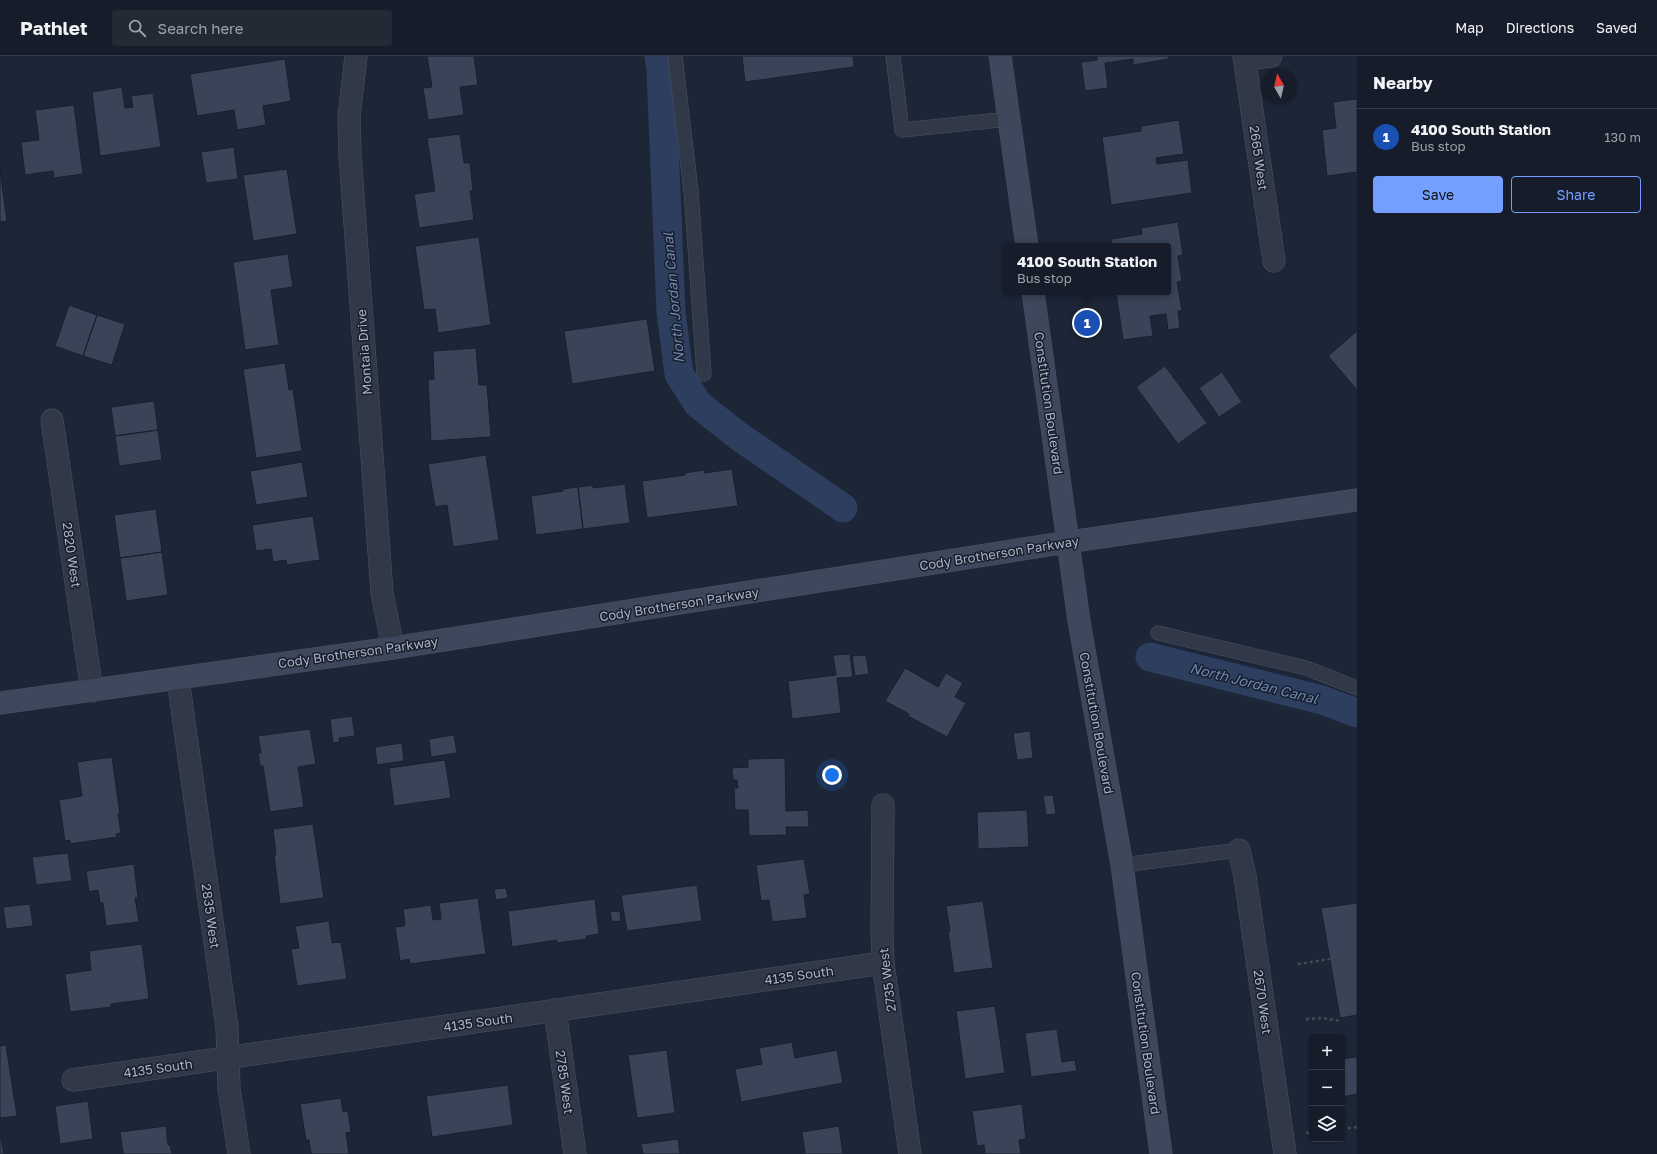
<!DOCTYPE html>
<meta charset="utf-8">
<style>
:root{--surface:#161c29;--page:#232935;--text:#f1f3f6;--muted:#9ea1a8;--line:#353a46;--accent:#759fff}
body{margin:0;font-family:"Golos Text",sans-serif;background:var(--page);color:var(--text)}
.controls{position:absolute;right:12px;bottom:12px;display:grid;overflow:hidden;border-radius:4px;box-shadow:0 1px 3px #0004}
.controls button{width:36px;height:36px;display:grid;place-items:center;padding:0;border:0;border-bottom:1px solid var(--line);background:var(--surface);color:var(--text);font:20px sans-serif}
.compass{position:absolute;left:1261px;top:12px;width:36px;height:36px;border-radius:50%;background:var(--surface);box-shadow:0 1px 3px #0004;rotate:352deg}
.you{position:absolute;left:832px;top:719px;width:14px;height:14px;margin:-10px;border:3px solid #fff;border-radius:50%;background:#1a73e8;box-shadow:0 0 0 6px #1a73e833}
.badge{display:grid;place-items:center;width:26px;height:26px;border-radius:50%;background:var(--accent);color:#fff;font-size:13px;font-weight:700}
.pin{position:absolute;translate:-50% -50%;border:2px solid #fff;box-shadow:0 1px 4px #0006}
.popup{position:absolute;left:1003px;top:187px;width:168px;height:52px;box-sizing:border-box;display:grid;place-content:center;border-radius:4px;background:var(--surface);filter:drop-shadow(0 1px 3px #0005);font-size:13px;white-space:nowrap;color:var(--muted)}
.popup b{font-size:15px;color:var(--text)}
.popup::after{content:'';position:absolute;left:50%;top:100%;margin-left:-8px;border:8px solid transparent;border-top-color:var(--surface)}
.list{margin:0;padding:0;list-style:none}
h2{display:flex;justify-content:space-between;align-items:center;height:52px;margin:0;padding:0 16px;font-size:17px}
h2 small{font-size:13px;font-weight:400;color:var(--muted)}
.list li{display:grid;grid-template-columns:26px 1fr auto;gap:12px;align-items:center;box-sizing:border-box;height:56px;padding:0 16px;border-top:1px solid var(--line)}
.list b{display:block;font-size:15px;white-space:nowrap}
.list p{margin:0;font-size:13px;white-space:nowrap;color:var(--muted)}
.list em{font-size:13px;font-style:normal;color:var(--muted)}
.actions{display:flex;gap:8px;padding:12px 16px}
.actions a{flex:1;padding:9px 0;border:1px solid var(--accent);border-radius:4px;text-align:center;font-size:14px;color:var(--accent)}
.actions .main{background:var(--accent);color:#111}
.icon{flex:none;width:22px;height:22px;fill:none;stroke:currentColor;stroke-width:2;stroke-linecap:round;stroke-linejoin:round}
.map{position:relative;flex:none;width:1357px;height:1098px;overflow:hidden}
header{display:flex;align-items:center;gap:24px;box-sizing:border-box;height:56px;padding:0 20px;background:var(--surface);border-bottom:1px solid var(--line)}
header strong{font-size:19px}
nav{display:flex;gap:22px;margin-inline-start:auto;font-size:14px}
.search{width:280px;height:36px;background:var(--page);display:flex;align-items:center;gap:10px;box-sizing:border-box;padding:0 14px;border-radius:4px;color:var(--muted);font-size:15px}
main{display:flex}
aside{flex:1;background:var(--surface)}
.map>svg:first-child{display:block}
</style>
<header>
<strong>Pathlet</strong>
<div class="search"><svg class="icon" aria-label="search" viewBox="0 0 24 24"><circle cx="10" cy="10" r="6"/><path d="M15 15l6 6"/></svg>Search here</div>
<nav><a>Map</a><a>Directions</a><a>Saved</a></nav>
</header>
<main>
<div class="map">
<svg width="1357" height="1098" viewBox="0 0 1357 1098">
<rect width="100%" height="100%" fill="#1d2637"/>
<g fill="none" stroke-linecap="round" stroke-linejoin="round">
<!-- canal -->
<path stroke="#2d3e5e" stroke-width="29" d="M659,0L661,15L671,256L679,318L698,348L737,379L843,452
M1150,601L1322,644L1357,657"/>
</g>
<!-- building -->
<path fill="#394458" stroke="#18202e" d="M427,0H474L478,29L460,31L464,59L428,64L423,32L432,31Z
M742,0H853L854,11L745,26Z
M1097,0H1168L1169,3L1133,9V3L1105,7L1108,32L1085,35L1081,6L1097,4Z
M285,3L291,45L263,50L266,69L237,74L234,54L197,60L190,18Z
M122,31L125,52L133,51L131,40L153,37L161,91L100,100L92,36Z
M1357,43V116L1327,120L1322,74L1336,72L1333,46Z
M74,49L83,118L54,122L53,115L25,119L21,86L39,84L35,54Z
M1179,64L1184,98L1156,102L1157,108L1188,104L1192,137L1111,149L1102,81L1141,75V70Z
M460,78L464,107H470L473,135H470L474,164L419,172L414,138L435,135L427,82Z
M234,91L238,123L206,127L201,96Z
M287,113L297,178L253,185L243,119Z
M0,114L7,165L0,166Z
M1178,166L1183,199L1178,200L1182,225L1177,226L1182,255H1178L1180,272L1168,274L1166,258L1150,260L1153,280L1123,284L1116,236H1168V190H1112L1111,183L1142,178L1141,172Z
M479,181L491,269L438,277L435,253L424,254L415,190Z
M288,198L293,231L271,234L279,289L245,294L233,206Z
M69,249L97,259L83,300L55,290Z
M97,259L125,268L112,309L83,300Z
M647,263L655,315L572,328L564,275Z
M1357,275V334L1328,300Z
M476,292L479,329H487L491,381L431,385L428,324L434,323L433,295Z
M285,307L289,334L293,333L302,395L256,402L243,313Z
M1165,310L1207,367L1178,388L1136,331Z
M1222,316L1242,346L1219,361L1199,332Z
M154,345L158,374L115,380L111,351Z
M158,374L162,404L119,410L115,380Z
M486,399L499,484L453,491L447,449L435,451L428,408Z
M302,406L308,441L256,449L250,415Z
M732,413L738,450L647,462L642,425L685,419V417L704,414L705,417Z
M625,428L630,467L583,473L578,431L593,429V432Z
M578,431L583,473L536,479L531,440L563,435V433Z
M156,453L162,496L120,502L114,459Z
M313,460L320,504L287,509L286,504L273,506L271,493L256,495L252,469Z
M162,496L168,539L126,545L120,502Z
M850,598L853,621L837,622L841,657L792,663L788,625L836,619L833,599Z
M866,599L869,618L855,620L852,600Z
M905,612L938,631L946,617L963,627L955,641L966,647L947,681L908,660L909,658L885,645Z
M352,660L355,680L339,682L340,686L333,687L330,663Z
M310,673L316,708L298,711L304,751L270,756L263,710H260L258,697H261L258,680Z
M1030,675L1033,702L1017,704L1013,677Z
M454,679L457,697L431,701L429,683Z
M402,687L404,705L377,709L375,691Z
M112,701L120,758H118L121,777L116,778L117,781L70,788V784L65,785L59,744L82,740L77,706Z
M785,702L786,755L808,754L809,771H786L787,779L749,780L748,754H735L734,732H738L737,724H733L732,712L748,711V703Z
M445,704L451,742L394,750L389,712Z
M1053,739L1056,758L1046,759L1043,740Z
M1027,754L1029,791L978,793L977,756Z
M313,768L324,842L280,848L274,799H276L273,773Z
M68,797L72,825L36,829L32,801Z
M804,803L810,838L804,839L807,862L772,866L769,844L761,845L756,809Z
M134,808L138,842H135L139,866L106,870L103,847H100L98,834L89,836L86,815Z
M697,829L702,865L627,875L621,839Z
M506,832L508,842L496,844L494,833Z
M478,842L486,898L410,908L409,903L400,905L395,871L404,870L405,868L403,853L431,849L433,864L441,863L439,847Z
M595,843L599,878L586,880L587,883L557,887V884L512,891L508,855Z
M983,845L993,912L954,917L948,876L950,875L946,850Z
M1357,847V959L1340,962L1321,852Z
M30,848L33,870L6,873L3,851Z
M620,855L621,865L612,866L610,856Z
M329,865L332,887L341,886L347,923L297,930L291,893L299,892L295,870Z
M142,888L149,943L111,948V951L70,956L65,918L91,914L89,895Z
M995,950L1005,1017L965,1023L956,955Z
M1057,973L1062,1006L1075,1004L1077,1015L1031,1021L1025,977Z
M792,986L795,1002L837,994L843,1027L741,1046L735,1013L762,1008L759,992Z
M6,989L17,1060L0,1062V990Z
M667,994L675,1057L637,1062L628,999Z
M1357,1001V1038L1342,1041V1003Z
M508,1029L513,1069L432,1081L426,1040Z
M341,1042L343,1056L348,1055L351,1076L346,1077L349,1098H311L309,1084H306L300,1048Z
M88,1045L93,1083L60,1088L55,1050Z
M1022,1048L1026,1083L1019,1084L1021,1098H985L984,1089L977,1090L972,1055Z
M166,1070L168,1089H170L172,1098H123L120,1076Z
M839,1070L843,1098H805L802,1076Z
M0,1081H1L4,1098H0Z
M678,1083L680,1098H643L641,1088Z"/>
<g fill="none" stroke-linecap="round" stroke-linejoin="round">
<!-- service casing -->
<g stroke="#4b5363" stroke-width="15">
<path id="service" d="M675,0L691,135L704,318
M893,0L902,74L1009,63
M1158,577L1306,612L1357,632
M1122,809L1239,794"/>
</g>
<!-- minor casing -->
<g stroke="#4b5363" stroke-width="23">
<path id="minor" d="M356,0L349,61L350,99L382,537L393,592
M1244,0L1274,205
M1245,3L1271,0
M52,364L92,635
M178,623L227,972L229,1032L239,1098
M883,749L882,876L883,907L910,1098
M1239,794L1245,820L1285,1098
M555,954L575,1098
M73,1024L883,907"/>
</g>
<!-- secondary casing -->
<g stroke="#4b5363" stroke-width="23">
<path id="secondary" d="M1000,0L1027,190
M1033,236L1079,565L1122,809L1161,1098
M0,647L393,592L1068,486L1357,444"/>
</g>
<!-- path -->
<path stroke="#394f53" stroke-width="2.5" stroke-dasharray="3 3" stroke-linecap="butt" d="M1298,908L1330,903
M1306,963L1323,962L1341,965
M1342,1073L1357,1071
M1306,1077H1312"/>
<!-- service -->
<use href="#service" stroke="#313848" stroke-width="14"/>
<!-- minor -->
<use href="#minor" stroke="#313848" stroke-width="22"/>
<!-- secondary -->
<use href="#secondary" stroke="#3e475b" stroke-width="22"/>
</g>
<g text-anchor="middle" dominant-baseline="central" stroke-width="3" stroke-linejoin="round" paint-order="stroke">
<!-- street labels -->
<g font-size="13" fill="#aab2c5" stroke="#171e2c">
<text transform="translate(1259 102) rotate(82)">2665 West</text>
<text transform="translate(364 296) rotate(-94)">Montaia Drive</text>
<text transform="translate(1049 347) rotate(82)">Constitution Boulevard</text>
<text transform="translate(999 497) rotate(-9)">Cody Brotherson Parkway</text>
<text transform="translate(72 499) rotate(82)">2820 West</text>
<text transform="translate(679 548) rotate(-9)">Cody Brotherson Parkway</text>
<text transform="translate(358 596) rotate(-8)">Cody Brotherson Parkway</text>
<text transform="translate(1097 667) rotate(80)">Constitution Boulevard</text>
<text transform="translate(211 860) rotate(82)">2835 West</text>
<text transform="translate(799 919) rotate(-8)">4135 South</text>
<text transform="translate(887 924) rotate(-97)">2735 West</text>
<text transform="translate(1263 946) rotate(82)">2670 West</text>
<text transform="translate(478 966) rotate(-8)">4135 South</text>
<text transform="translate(1146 987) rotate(82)">Constitution Boulevard</text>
<text transform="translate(158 1012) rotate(-8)">4135 South</text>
<text transform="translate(565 1026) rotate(82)">2785 West</text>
</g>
<!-- water labels -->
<g font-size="14" font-style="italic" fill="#6f86b1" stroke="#171e2c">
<text transform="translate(673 242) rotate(-95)">North Jordan Canal</text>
<text transform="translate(1254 627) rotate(14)">North Jordan Canal</text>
</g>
</g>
</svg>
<div class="controls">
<button>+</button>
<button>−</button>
<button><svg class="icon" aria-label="layers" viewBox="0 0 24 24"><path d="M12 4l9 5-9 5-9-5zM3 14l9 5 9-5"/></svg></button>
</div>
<svg class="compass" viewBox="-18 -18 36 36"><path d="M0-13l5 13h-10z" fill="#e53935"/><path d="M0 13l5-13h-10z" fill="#9ea1a8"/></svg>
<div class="you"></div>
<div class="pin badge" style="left:1087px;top:267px;background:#1a4fb4">1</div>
<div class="popup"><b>4100 South Station</b>Bus stop</div>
</div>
<aside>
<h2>Nearby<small></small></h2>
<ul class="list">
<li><span class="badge" style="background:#1a4fb4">1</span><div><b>4100 South Station</b><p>Bus stop</p></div><em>130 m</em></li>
</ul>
<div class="actions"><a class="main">Save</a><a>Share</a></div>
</aside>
</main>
